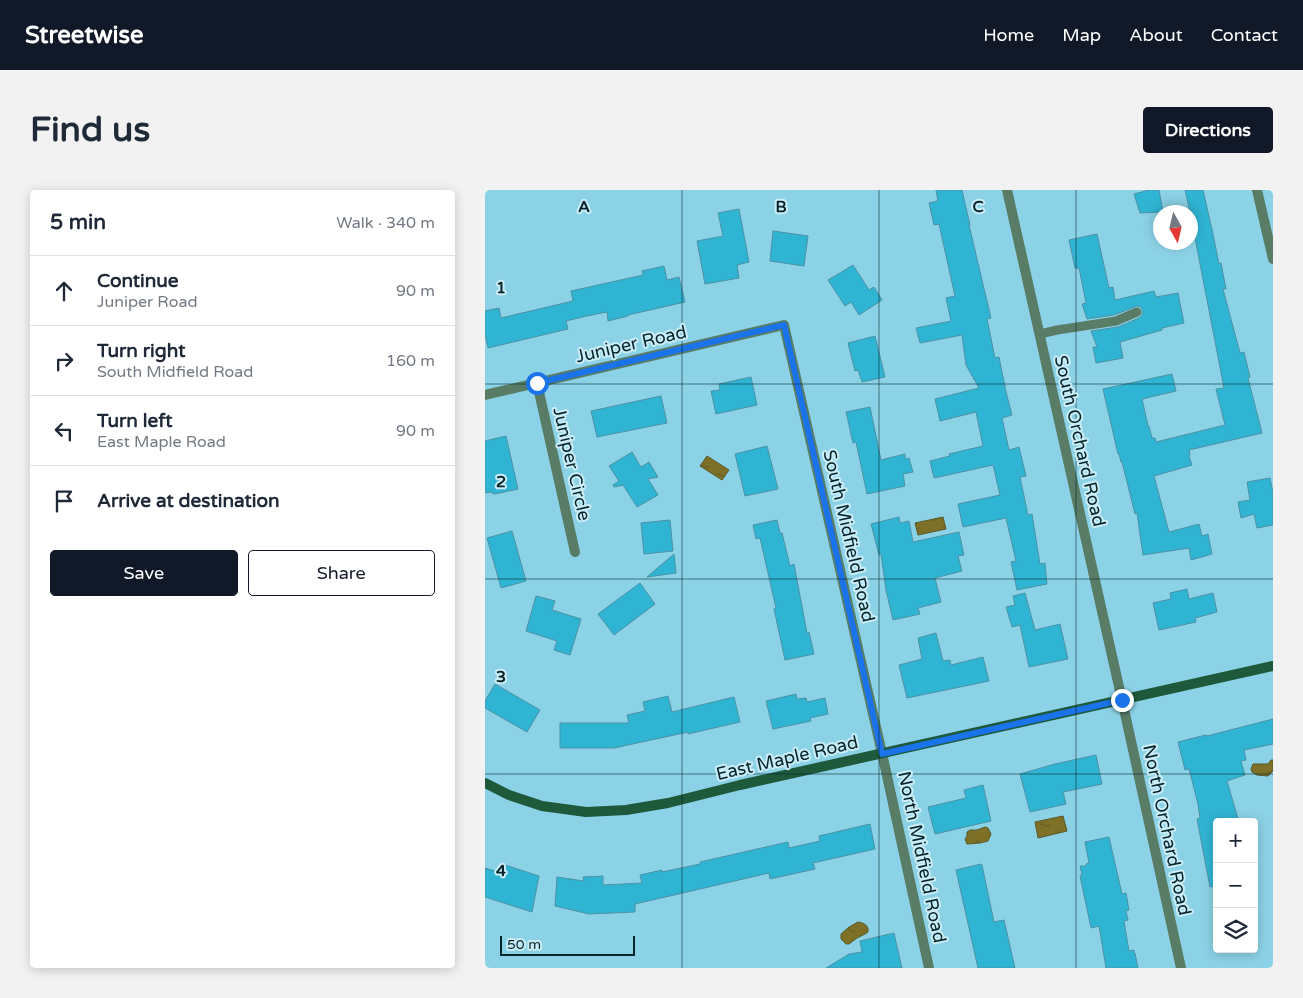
<!DOCTYPE html>
<meta charset="utf-8">
<style>
:root{--surface:#fff;--page:#f2f2f3;--text:#1f2937;--muted:#747a83;--line:#e0e1e3;--accent:#111827}
body{margin:0;font-family:"Varela Round",sans-serif;background:var(--page);color:var(--text)}
.controls{position:absolute;right:15px;bottom:15px;display:grid;overflow:hidden;border-radius:5px;box-shadow:0 2px 12px #0003}
.controls button{width:45px;height:45px;display:grid;place-items:center;padding:0;border:0;border-bottom:1px solid var(--line);background:var(--surface);color:var(--text);font:25px sans-serif}
.compass{position:absolute;left:668px;top:15px;width:45px;height:45px;border-radius:50%;background:var(--surface);box-shadow:0 2px 12px #0003;rotate:172deg}
.scale{position:absolute;left:15px;bottom:12px;width:135px;box-sizing:border-box;padding-left:5px;border:2px solid #04232a;border-top:0;font-size:14px;line-height:18px;white-space:nowrap;color:#04232a;-webkit-text-stroke:4px #cbedf7;paint-order:stroke}
.stop{position:absolute;width:15px;height:15px;margin:-11px;border:4px solid #1a73e8;border-radius:50%;background:#fff}
.stop.end{background:#1a73e8;border-color:#fff;box-shadow:0 1px 5px #0008}
.list{margin:0;padding:0;list-style:none}
h2{display:flex;justify-content:space-between;align-items:center;height:65px;margin:0;padding:0 20px;font-size:21px}
h2 small{font-size:16px;font-weight:400;color:var(--muted)}
.list li{display:grid;grid-template-columns:32px 1fr auto;gap:15px;align-items:center;box-sizing:border-box;height:70px;padding:0 20px;border-top:1px solid var(--line)}
.list b{display:block;font-size:19px;white-space:nowrap}
.list p{margin:0;font-size:16px;white-space:nowrap;color:var(--muted)}
.list em{font-size:16px;font-style:normal;color:var(--muted)}
.actions{display:flex;gap:10px;padding:15px 20px}
.actions a{flex:1;padding:11px 0;border:1px solid var(--accent);border-radius:5px;text-align:center;font-size:18px;color:var(--accent)}
.actions .main{background:var(--accent);color:#fff}
.icon{flex:none;width:28px;height:28px;fill:none;stroke:currentColor;stroke-width:2;stroke-linecap:round;stroke-linejoin:round}
.map{position:relative;flex:none;width:788px;height:778px;overflow:hidden;border-radius:5px}
header{display:flex;align-items:center;gap:30px;box-sizing:border-box;height:70px;padding:0 25px;background:var(--accent);color:#fff}
header strong{font-size:24px}
nav{display:flex;gap:28px;margin-inline-start:auto;font-size:18px}
.intro{display:flex;align-items:center;justify-content:space-between;box-sizing:border-box;height:120px;padding:0 30px}
h1{margin:0;font-size:35px}
.button{padding:12px 22px;border-radius:5px;background:var(--accent);color:#fff;font-size:18px;font-weight:700}
main{display:flex;gap:30px;padding:0 30px}
aside{flex:1;background:var(--surface);border-radius:5px;box-shadow:0 2px 12px #0003}
.map>svg:first-child{display:block}
</style>
<header>
<strong>Streetwise</strong>
<nav><a>Home</a><a>Map</a><a>About</a><a>Contact</a></nav>
</header>
<div class="intro"><h1>Find us</h1><a class="button">Directions</a></div>
<main>
<aside>
<h2>5 min<small>Walk · 340 m</small></h2>
<ul class="list">
<li><svg class="icon" aria-label="ahead" viewBox="0 0 24 24"><path d="M12 20V5M6 11l6-6 6 6"/></svg><div><b>Continue</b><p>Juniper Road</p></div><em>90 m</em></li>
<li><svg class="icon" aria-label="right" viewBox="0 0 24 24"><path d="M7 20v-9h11M14 6l5 5-5 5"/></svg><div><b>Turn right</b><p>South Midfield Road</p></div><em>160 m</em></li>
<li><svg class="icon" aria-label="left" viewBox="0 0 24 24"><path d="M17 20v-9H6M10 6l-5 5 5 5"/></svg><div><b>Turn left</b><p>East Maple Road</p></div><em>90 m</em></li>
<li><svg class="icon" aria-label="arrive" viewBox="0 0 24 24"><path d="M6 21V4h12l-3 4 3 4H6"/></svg><div><b>Arrive at destination</b></div></li>
</ul>
<div class="actions"><a class="main">Save</a><a>Share</a></div>
</aside>
<div class="map">
<svg width="788" height="778" viewBox="0 0 788 778">
<defs>
<pattern id="water-ripples" width="26" height="14" patternUnits="userSpaceOnUse" patternTransform="scale(1.25)"><rect width="26" height="14" fill="#7e7027"/><path d="M2 4q2-2 4 0t4 0M15 11q2-2 4 0t4 0" fill="none" stroke="#655c22"/></pattern>
</defs>
<rect width="100%" height="100%" fill="#8cd2e6"/>
<!-- water -->
<path fill="url(#water-ripples)" stroke="#595928" d="M222,266L244,280L237,290L215,276Z
M458,327L461,339L433,345L430,333Z
M786,570H788V581L783,586L772,585L767,582L766,579L768,574H783Z
M578,626L582,641L553,648L550,632Z
M500,637L503,638L506,644L503,651L495,653L482,654L480,649L482,646V642L485,640H492Z
M373,732C378,733 381,734 383,738V742L380,744L372,748L364,754H361L356,749V744L364,737Z"/>
<!-- building -->
<path fill="#30b4d3" stroke="#4c92a5" d="M451,0H477L485,35H484L506,128L502,129L510,168L514,167L521,202L527,225L517,228L524,260L534,257L541,286L535,287L543,325L547,324L555,374L560,373L562,394L532,400L526,372L531,371L521,328L478,337L473,314L515,305L508,275L449,288L445,271L465,266L464,264L498,256L491,222L455,231L450,209L494,198L481,175L477,145L435,153L431,138L466,131L461,108L470,106L454,34L449,35L444,13L453,11Z
M664,0H674L678,22L655,23L649,4Z
M700,0H718L728,44L734,74L736,73L741,99H738L755,163L759,162L765,187L763,188L777,243L704,260L705,265L704,266L707,275L669,286L684,342L714,334L717,346L723,344L727,364L706,370L704,358L658,365L652,323L650,324L637,272H636L634,264H633L618,199L687,184L691,201L657,209L663,236H664L667,248H670L671,252L740,235L731,199L739,198L706,27V22H705Z
M254,19L264,72L252,75L254,88L220,94L212,51L238,46L233,23Z
M288,41L323,46L319,76L285,71Z
M612,44L624,98L628,97L630,110L669,101L671,107L693,103L699,133L677,138V140L635,152L638,168L611,173L608,157H612L606,141L633,137L654,128L657,125L658,122L656,117L652,116L629,125L602,129L597,114L601,113L594,78H590L584,50Z
M368,75L384,100L389,97L397,110L374,125L366,112L360,116L343,90Z
M179,76L182,90L194,87L200,112L143,125V126L123,131L122,122L102,126L81,131L83,139L3,158L0,144V121L14,118L16,128L88,111L86,101L158,85L157,81Z
M390,146L400,187L377,192L373,180L370,181L363,153Z
M266,187L272,215L231,224L226,201L235,200L234,194Z
M176,206L182,233L112,247L106,221Z
M385,217L396,270L420,264V269L424,268L428,282L418,284L420,296L382,304L371,252L368,253L361,222Z
M21,246L33,299L10,304H8L7,302L0,303V251Z
M282,256L293,299L260,306L250,264Z
M147,262L156,277L164,272L173,287L163,289L173,305L152,317L138,295L129,297L128,295L134,291L124,276Z
M785,288L788,303V335L772,338L769,324L756,328L753,312L765,310L762,292Z
M414,327L415,333L424,331L428,352L474,342L479,365L473,366L477,381L450,388L456,412L433,418L435,424L408,430L401,400L396,364L394,365L386,334Z
M185,330L188,361L159,364L156,333Z
M292,330L295,343H297L305,376L309,374L322,443L324,442L329,464L300,470L289,419L291,418L275,348L271,349L268,335Z
M27,341L41,391L16,398L2,348Z
M189,364L191,383L162,387Z
M155,393L170,414L129,445L113,424Z
M702,399L704,409L728,403L732,422L710,428L711,432L674,440L668,413L686,409L685,403Z
M540,403L550,440L575,434L583,469L544,477L535,435L527,437L521,417L530,415L528,406Z
M51,406L70,411L67,420L96,429L85,465L69,460L72,451L41,441Z
M451,443L458,471L465,470L466,475L498,467L504,491L422,508L414,475L437,469L433,448Z
M10,494L55,520L42,542L0,518V511Z
M311,504L312,509L321,508L322,512L340,508L343,524L325,528L326,531L288,539L281,511Z
M183,506L187,522L249,507L255,532L203,544V542L129,558H75V533H144L142,525L160,521L158,512Z
M788,529V554L759,560L761,570L756,571L760,585L742,591L754,632H732V696L725,697L712,629L715,628L713,614L704,579L700,580L693,552L721,545L722,546Z
M611,565L617,594L578,602L581,614L545,622L535,584L570,574Z
M498,595L506,631L450,644L443,617L481,608L479,600Z
M385,634L390,659L328,673L330,679L285,689L284,683L150,714V722L104,724L70,716L72,687L99,691L98,687L118,686V695L157,693L155,685L177,680V682L215,674V672L303,652L304,658L335,651L334,646Z
M624,647L637,704L641,703L644,720L641,721L643,730L639,731L644,761L649,760V763H650L653,778H621L614,736L606,738L595,686L597,685L595,676H601V674L604,673L600,652Z
M17,674L54,686L47,722L0,707V678L14,682Z
M496,674L497,675L509,732L519,730L530,778H493L471,680Z
M409,743L417,778H341L364,764L377,762L375,751Z"/>
<g fill="none" stroke-linecap="round" stroke-linejoin="round">
<!-- service -->
<path stroke="#597c67" stroke-width="9" d="M555,144L572,140L631,131L652,122"/>
<!-- minor -->
<path stroke="#597c67" stroke-width="10" d="M522,0L637,510L696,778
M772,0L788,69
M52,193L90,362
M0,205L299,135L397,563L444,778"/>
<!-- secondary -->
<path stroke="#1e593b" stroke-width="10" d="M0,593L24,605L57,616L101,622L141,620L183,613L255,595L788,476"/>
</g>
<g fill="none" stroke-linecap="round" stroke-linejoin="round">
<!-- route -->
<path stroke="#1a73e8" stroke-width="6" d="M52,193L299,135L397,564L637,510"/>
</g>
<!-- grid -->
<path fill="none" stroke="#04232a" stroke-width="1" stroke-opacity="0.55" d="M197,0V778M394,0V778M591,0V778M0,194H788M0,389H788M0,584H788"/>
<g text-anchor="middle" dominant-baseline="central" stroke-width="4" stroke-linejoin="round" paint-order="stroke">
<!-- street labels -->
<g font-size="18" fill="#04232a" stroke="#cbedf7">
<text transform="translate(146 154) rotate(-13)">Juniper Road</text>
<text transform="translate(595 251) rotate(77)">South Orchard Road</text>
<text transform="translate(87 274) rotate(77)">Juniper Circle</text>
<text transform="translate(364 346) rotate(77)">South Midfield Road</text>
<text transform="translate(302 568) rotate(-13)">East Maple Road</text>
<text transform="translate(682 640) rotate(78)">North Orchard Road</text>
<text transform="translate(437 667) rotate(78)">North Midfield Road</text>
</g>
</g>
<g font-size="16" text-anchor="middle" font-weight="bold" fill="#04232a" stroke="#cbedf7" stroke-width="4" stroke-linejoin="round" paint-order="stroke">
<text x="99" y="22">A</text>
<text x="296" y="22">B</text>
<text x="493" y="22">C</text>
<text x="16" y="103">1</text>
<text x="16" y="297">2</text>
<text x="16" y="492">3</text>
<text x="16" y="686">4</text>
</g>
</svg>
<div class="controls">
<button>+</button>
<button>−</button>
<button><svg class="icon" aria-label="layers" viewBox="0 0 24 24"><path d="M12 4l9 5-9 5-9-5zM3 14l9 5 9-5"/></svg></button>
</div>
<svg class="compass" viewBox="-18 -18 36 36"><path d="M0-13l5 13h-10z" fill="#e53935"/><path d="M0 13l5-13h-10z" fill="#747a83"/></svg>
<div class="scale">50 m</div>
<div class="stop" style="left:52px;top:193px"></div>
<div class="stop end" style="left:637px;top:510px"></div>
</div>
</main>
